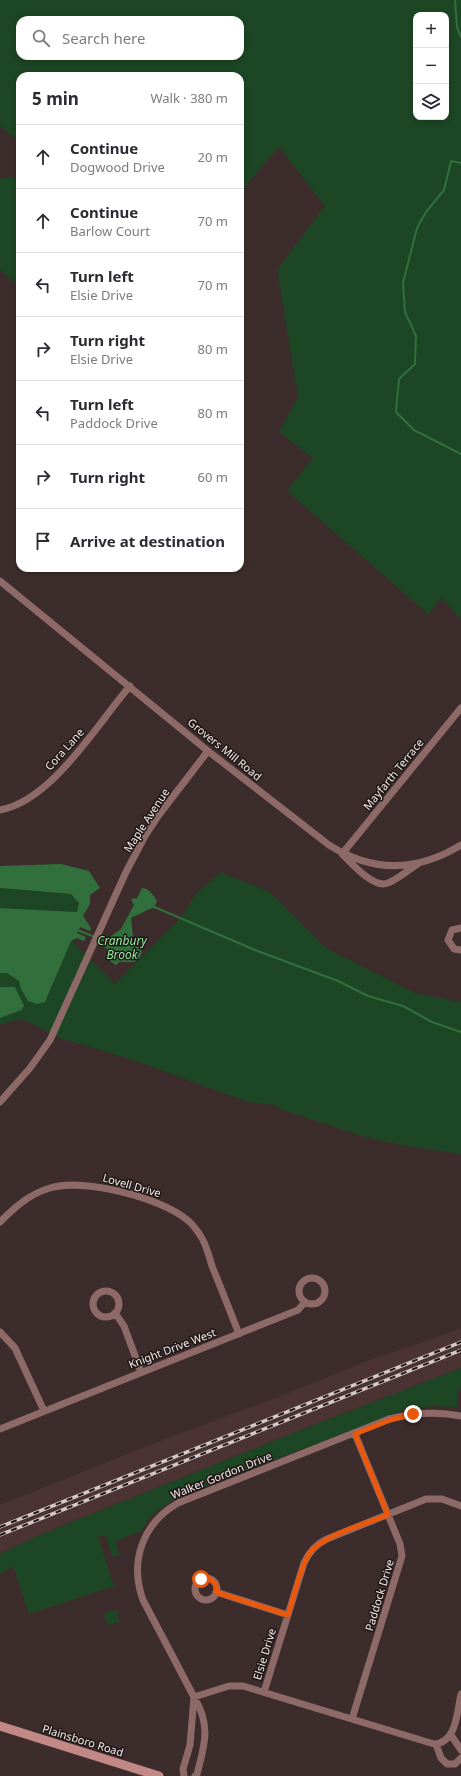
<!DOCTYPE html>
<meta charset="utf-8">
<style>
:root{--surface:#fff;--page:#f2f2f3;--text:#2b2b33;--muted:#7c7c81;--line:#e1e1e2}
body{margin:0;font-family:"Noto Sans",sans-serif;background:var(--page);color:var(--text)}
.controls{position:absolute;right:12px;top:12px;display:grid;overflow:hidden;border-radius:8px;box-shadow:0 2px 6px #0003}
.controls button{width:36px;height:36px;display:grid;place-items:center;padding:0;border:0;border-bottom:1px solid var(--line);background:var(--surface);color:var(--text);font:20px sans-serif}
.stop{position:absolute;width:12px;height:12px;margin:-9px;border:3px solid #ea580c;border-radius:50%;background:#fff}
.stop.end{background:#ea580c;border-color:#fff;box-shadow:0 1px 4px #0008}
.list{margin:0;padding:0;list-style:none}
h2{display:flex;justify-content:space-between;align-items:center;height:52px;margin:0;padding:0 16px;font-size:17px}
h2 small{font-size:13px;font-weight:400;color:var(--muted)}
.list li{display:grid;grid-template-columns:26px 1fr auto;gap:12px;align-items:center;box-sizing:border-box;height:64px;padding:0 16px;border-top:1px solid var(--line)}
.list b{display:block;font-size:15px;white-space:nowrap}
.list p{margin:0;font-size:13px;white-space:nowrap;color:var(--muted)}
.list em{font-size:13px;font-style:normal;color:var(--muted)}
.icon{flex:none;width:22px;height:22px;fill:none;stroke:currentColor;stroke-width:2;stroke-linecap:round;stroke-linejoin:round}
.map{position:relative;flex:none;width:461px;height:1776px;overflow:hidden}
.search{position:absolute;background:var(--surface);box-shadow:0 2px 6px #0003;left:16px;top:16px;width:228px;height:44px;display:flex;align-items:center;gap:10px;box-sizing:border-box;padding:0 14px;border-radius:12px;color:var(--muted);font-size:15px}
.panel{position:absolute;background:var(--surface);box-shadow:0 2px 6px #0003;left:16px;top:72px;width:228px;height:500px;border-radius:12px}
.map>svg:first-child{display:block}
</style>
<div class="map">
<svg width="461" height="1776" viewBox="0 0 461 1776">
<rect width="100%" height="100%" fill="#3d2c2c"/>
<!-- built -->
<path fill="#4b3333" d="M461,1328V1368L301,1430L42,1534L0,1554V1505L147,1446L286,1394L364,1362L433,1339Z"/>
<!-- green -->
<path fill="#1d4624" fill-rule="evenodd" d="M0,0H461V620L442,598L428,614L287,491L313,458L279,432L298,397L277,270L325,206L279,147L240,192V76H20V142L0,126ZM416,15H446V117H416ZM20,20H240V56H20Z
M2,178H20V287L0,270V180Z
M220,872L270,892L326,948L415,993L461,1002V1154L396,1144L362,1136L289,1112L274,1105L248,1102L130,1059L60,1038L23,1019L0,1024V1018L21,1010L15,987H0V973H7L19,981L21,989L45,1002L71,940L115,984L183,915L195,895Z
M0,888L71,894L79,903L77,912L0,908Z
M461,1368V1387L458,1393L457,1407L434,1406L406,1409L191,1492L170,1502L153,1514L141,1531L116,1541L119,1555L113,1557L105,1535L98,1537L114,1586L29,1614L13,1566L0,1574V1554L42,1534L301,1430Z
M117,1610L119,1622L107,1625L104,1613Z"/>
<!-- water -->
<path fill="#31703c" d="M61,864L89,871L100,888L90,895V904L83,916L91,928L90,931L80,927L77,933L86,937L84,941L77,938L71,941L45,1002L37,1004L28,1001L21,989L19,981L7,973H0V908L77,912L79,903L71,894L0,888V866Z
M142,888C150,889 153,895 157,901L154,907L131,918L133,937L142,952L139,959L134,962H119L116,965L110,961L107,949L104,946L107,939L121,929L134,905L131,899L137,898Z
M0,987H15L24,1006L21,1010L0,1018Z"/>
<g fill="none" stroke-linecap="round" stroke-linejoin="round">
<!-- stream -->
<path stroke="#31703c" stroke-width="2" d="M455,0L457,27L461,37
M461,163L451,161L444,190L426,212L417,228L403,283L405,312L416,336L415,364L399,379L396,412L414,430L461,454
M152,906L255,950L338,981L368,996L403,1006L432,1022L461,1032
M77,930L108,942"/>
<!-- street -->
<path stroke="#8d6968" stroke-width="7" d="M0,581L208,751L329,845C373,873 417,872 461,845
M0,810C52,801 97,724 130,686
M418,864C408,870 398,879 388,883C373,889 352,863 342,854L461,708
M461,928L452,930L448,940L454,949L461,950
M0,1102L30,1068L50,1040L126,872L145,836L158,816L208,751
M0,1222C14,1208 29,1194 50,1188C83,1178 159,1197 186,1219C191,1222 196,1229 200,1235C206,1243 209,1256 212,1266C221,1288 230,1311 239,1334
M299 1291a13 13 0 1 1 26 0a13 13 0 1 1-26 0Z
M93 1304a13 13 0 1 1 26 0a13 13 0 1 1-26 0Z
M115,1313L124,1326L141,1372
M0,1332L15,1348L44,1411
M461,1416C437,1411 413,1413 389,1419L178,1503C143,1523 129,1561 143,1600L194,1697L229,1686H243L434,1744C457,1743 457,1711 461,1694
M0,1429L298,1310L305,1302
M195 1589a11 11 0 1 1 22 0a11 11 0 1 1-22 0Z
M216,1592L288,1615
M264,1692L304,1563C309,1552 316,1544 327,1539L426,1499H442L461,1506
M352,1719L402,1556L400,1544L355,1434
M451,1735L461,1750
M436,1744L441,1758L447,1764H455L461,1758
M184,1776L183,1769L190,1745L194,1697C211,1725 205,1744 197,1774L195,1776"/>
<!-- secondary -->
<path stroke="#c18886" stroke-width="9" d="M0,1726L159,1776"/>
<!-- rail casing -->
<g stroke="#d5c9c8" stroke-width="3.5">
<path id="rail" d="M0,1527L461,1342
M0,1535L461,1350"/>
</g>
<!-- rail -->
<use href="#rail" stroke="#1e1716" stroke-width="2" stroke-dasharray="6" stroke-linecap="butt"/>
</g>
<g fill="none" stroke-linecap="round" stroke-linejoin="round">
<!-- route -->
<path stroke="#ea580c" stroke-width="5" d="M201,1579C211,1577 218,1582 216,1592L288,1615C294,1597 299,1570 309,1554C320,1536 368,1523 388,1515L355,1434L390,1420L413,1414"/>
</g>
<g text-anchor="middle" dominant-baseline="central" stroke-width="3" stroke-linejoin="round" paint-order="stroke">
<!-- street labels -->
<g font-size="11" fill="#f7eceb" stroke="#1e1716">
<text transform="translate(64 749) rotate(-48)">Cora Lane</text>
<text transform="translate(225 749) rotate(39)">Grovers Mill Road</text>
<text transform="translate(393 774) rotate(-51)">Mayfarth Terrace</text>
<text transform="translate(146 820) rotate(-57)">Maple Avenue</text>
<text transform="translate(132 1185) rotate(16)">Lovell Drive</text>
<text transform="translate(172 1348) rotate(-21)">Knight Drive West</text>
<text transform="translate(221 1475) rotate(-22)">Walker Gordon Drive</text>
<text transform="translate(379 1595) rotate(-73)">Paddock Drive</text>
<text transform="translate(264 1654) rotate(-73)">Elsie Drive</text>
<text transform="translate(83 1740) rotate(17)">Plainsboro Road</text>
</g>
<!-- water labels -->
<g font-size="12" font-style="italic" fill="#91e99d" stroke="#1e1716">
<text x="122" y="940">Cranbury<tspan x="122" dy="14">Brook</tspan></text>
</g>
</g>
</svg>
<div class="controls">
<button>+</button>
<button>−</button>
<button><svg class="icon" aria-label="layers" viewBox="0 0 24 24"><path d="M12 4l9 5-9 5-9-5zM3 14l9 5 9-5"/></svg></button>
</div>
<div class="stop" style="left:201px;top:1579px"></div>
<div class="stop end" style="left:413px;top:1414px"></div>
<div class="search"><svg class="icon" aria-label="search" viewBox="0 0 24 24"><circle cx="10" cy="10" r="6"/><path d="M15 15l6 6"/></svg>Search here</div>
<section class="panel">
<h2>5 min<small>Walk · 380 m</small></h2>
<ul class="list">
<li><svg class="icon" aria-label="ahead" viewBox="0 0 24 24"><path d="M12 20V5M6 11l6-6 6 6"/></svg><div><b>Continue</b><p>Dogwood Drive</p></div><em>20 m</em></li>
<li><svg class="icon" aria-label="ahead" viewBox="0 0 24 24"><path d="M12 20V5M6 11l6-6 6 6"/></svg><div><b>Continue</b><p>Barlow Court</p></div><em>70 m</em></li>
<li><svg class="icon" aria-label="left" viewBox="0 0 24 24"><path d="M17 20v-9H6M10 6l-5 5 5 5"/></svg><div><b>Turn left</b><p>Elsie Drive</p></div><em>70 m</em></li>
<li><svg class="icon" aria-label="right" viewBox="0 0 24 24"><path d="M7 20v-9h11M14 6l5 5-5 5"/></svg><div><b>Turn right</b><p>Elsie Drive</p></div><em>80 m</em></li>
<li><svg class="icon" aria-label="left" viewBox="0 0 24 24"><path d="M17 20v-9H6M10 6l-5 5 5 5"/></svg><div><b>Turn left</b><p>Paddock Drive</p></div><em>80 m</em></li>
<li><svg class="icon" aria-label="right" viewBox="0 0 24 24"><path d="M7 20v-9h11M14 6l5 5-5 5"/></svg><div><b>Turn right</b></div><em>60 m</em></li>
<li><svg class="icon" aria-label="arrive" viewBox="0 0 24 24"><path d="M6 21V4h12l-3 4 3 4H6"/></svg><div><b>Arrive at destination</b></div></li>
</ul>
</section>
</div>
